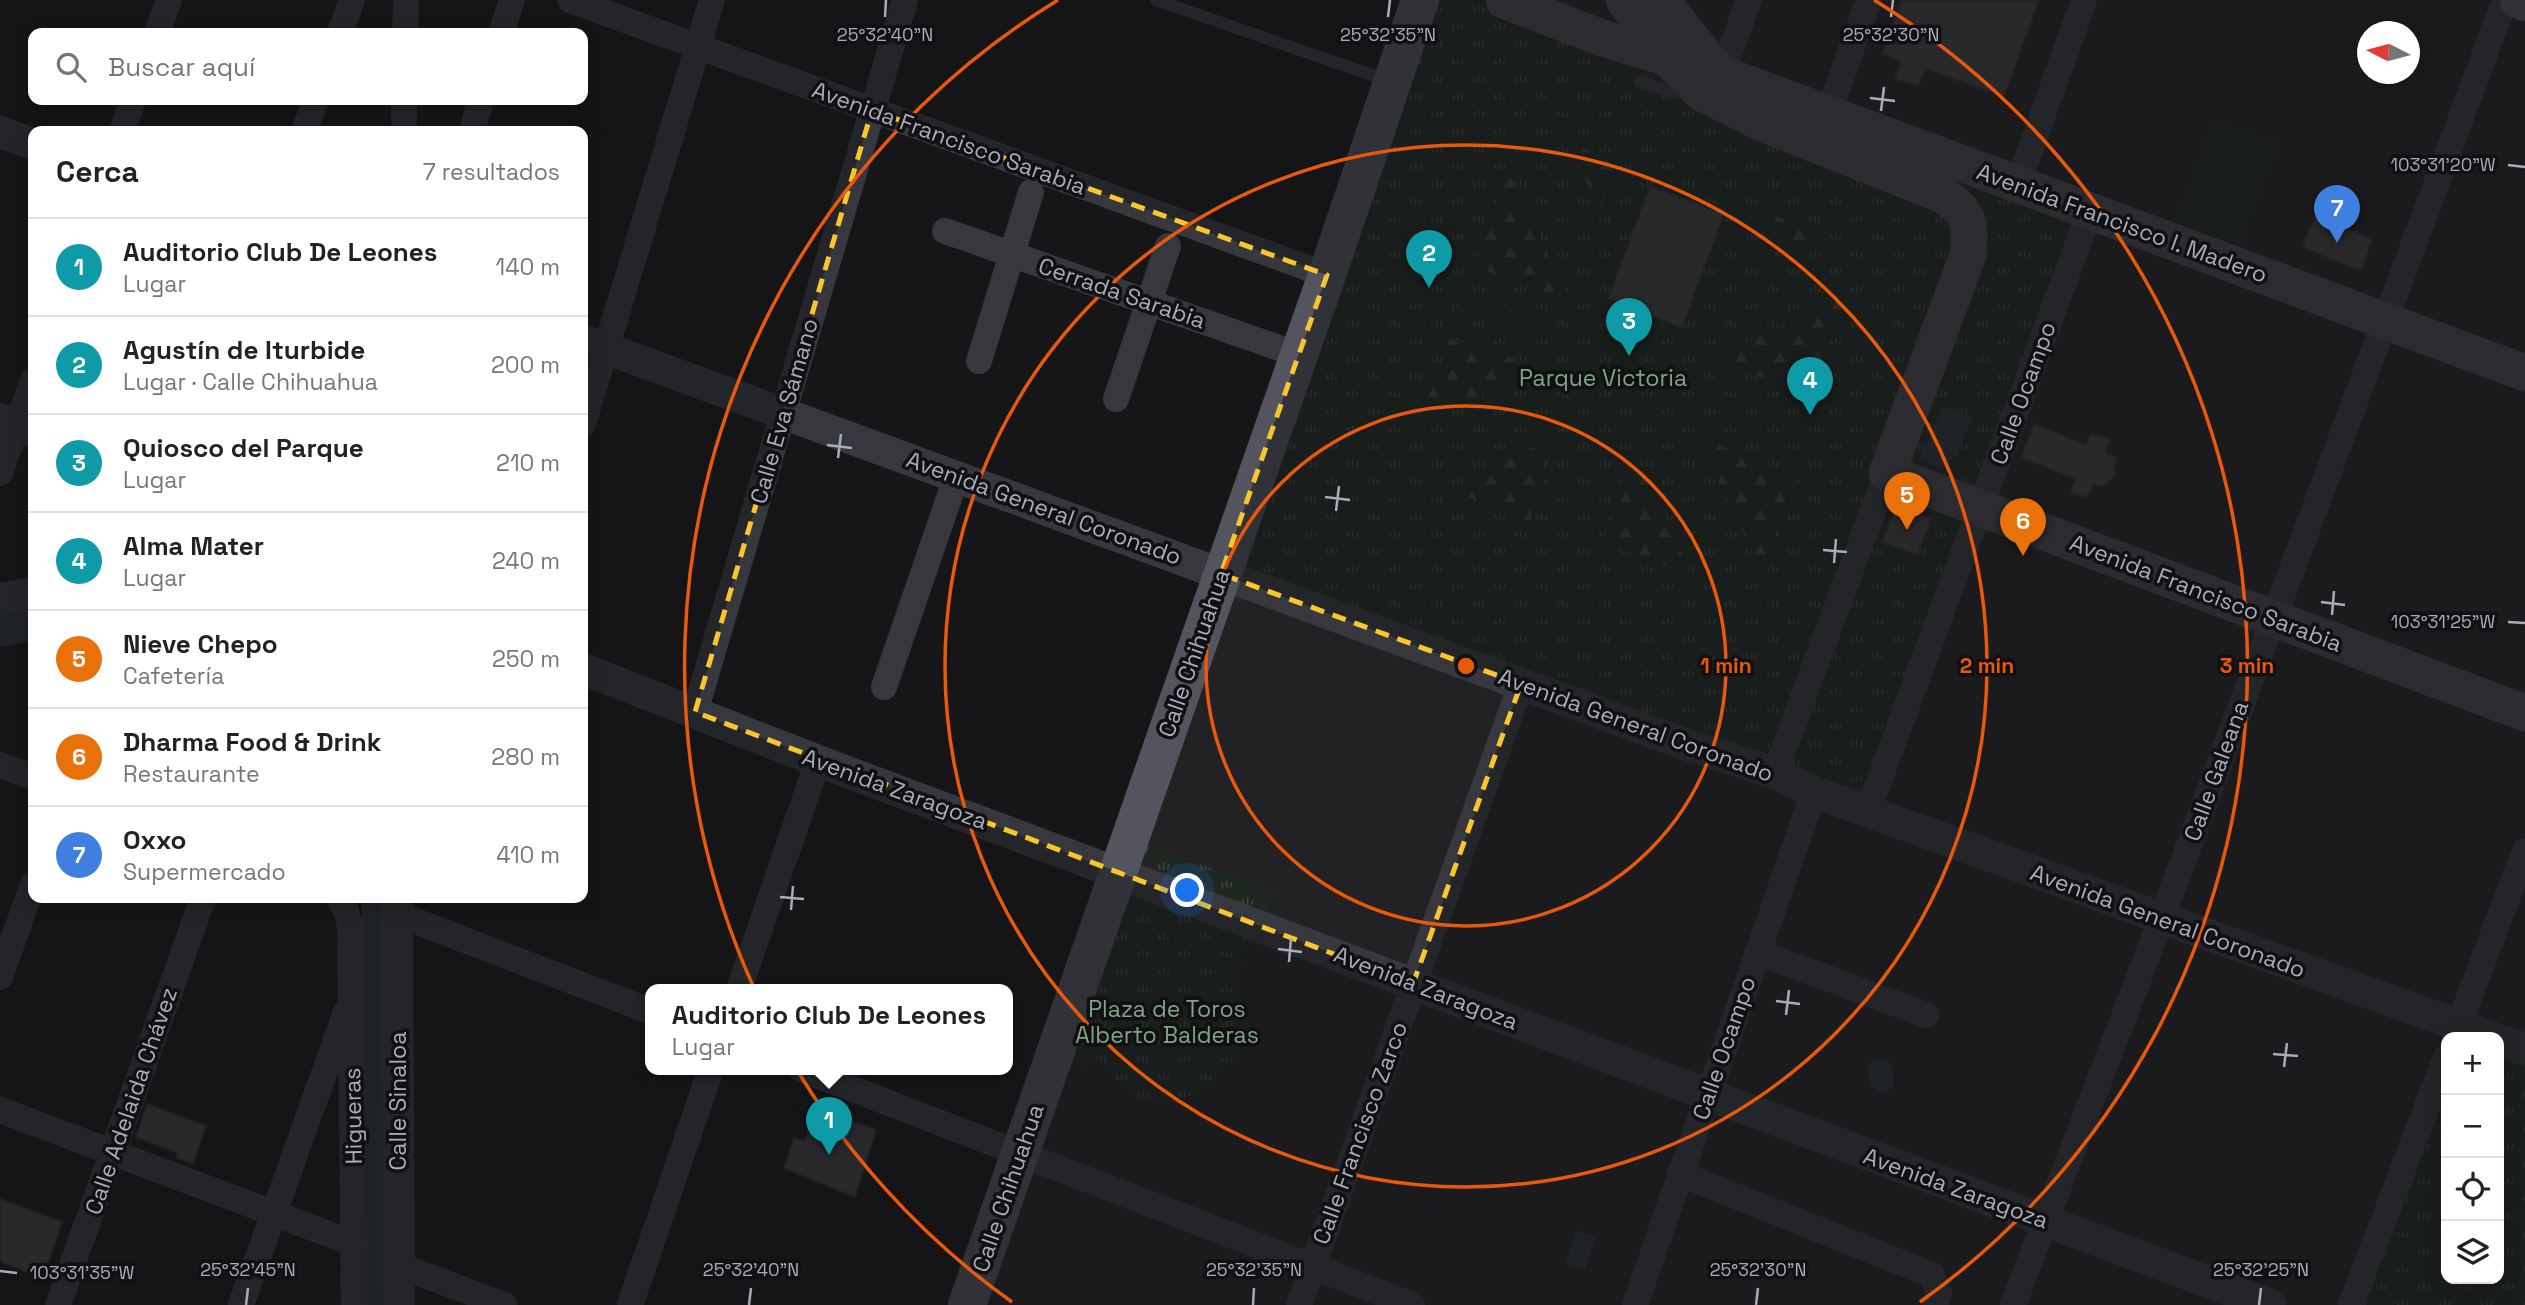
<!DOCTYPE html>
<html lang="es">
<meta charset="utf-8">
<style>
:root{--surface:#fff;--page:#f2f2f2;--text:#222;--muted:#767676;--line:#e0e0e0;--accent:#ea580c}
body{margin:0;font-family:"Space Grotesk",sans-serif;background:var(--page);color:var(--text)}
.controls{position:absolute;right:21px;bottom:21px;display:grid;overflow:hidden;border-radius:14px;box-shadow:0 4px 18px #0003}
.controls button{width:63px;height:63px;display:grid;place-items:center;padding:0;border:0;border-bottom:2px solid var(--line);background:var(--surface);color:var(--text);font:35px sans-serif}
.compass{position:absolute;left:2357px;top:21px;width:63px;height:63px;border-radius:50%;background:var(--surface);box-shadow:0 4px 18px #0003;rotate:276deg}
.you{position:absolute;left:1188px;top:891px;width:24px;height:24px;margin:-18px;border:5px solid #fff;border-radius:50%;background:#1a73e8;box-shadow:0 0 0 10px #1a73e833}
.badge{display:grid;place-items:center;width:46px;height:46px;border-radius:50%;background:var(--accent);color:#fff;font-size:23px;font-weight:700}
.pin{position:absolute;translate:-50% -58px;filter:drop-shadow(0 2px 4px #0008)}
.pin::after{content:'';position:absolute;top:37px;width:24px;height:21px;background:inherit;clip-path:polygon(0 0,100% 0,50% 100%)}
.popup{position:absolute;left:645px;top:984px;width:368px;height:91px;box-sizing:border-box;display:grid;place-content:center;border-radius:14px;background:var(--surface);filter:drop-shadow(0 2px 5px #0005);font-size:23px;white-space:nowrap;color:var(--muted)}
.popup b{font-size:26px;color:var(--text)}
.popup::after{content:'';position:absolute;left:50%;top:100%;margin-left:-14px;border:14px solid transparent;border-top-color:var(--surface)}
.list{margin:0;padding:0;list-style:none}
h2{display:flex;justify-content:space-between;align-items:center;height:91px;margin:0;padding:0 28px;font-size:30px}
h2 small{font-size:23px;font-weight:400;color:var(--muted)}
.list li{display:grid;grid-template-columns:46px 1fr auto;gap:21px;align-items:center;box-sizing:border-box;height:98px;padding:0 28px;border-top:2px solid var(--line)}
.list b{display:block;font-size:26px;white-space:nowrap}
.list p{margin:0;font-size:23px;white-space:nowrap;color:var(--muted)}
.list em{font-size:23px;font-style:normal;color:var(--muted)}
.icon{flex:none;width:38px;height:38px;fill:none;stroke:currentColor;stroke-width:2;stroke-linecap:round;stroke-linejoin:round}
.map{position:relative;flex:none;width:2525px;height:1305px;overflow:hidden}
.search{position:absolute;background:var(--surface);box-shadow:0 4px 18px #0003;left:28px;top:28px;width:560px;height:77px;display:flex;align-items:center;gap:18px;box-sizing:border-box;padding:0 24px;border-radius:14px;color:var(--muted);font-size:26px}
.panel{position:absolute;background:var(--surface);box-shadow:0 4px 18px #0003;left:28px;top:126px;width:560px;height:777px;border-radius:14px}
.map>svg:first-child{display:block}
</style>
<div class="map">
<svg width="2525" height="1305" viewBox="0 0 2525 1305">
<defs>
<pattern id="grass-tufts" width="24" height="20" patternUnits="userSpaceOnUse" patternTransform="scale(1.75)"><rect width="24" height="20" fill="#1e2720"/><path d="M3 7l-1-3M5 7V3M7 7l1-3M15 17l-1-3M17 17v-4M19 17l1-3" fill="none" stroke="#3c443e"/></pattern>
<pattern id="forest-firs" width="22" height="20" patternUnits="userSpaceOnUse" patternTransform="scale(1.75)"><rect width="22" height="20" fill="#1e2720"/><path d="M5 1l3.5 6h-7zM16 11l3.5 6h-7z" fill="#3c443e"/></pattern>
</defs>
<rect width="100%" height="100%" fill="#161618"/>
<!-- built -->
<path fill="#222225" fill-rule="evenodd" d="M1421,0H2525V1305H975ZM2368,32H2410V74H2368ZM2446,1037H2499V1279H2446Z"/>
<!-- grass -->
<path fill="url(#grass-tufts)" d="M1421,0H1528L1964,187L1972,194L1973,192L1952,179L2091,202L1869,803L1220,568Z
M1117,834L1275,891L1235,982C1289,1075 1141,1151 1098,1058L1083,1068L1043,1052Z
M2499,1037L2525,1045V1305H2350L2446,1056V1279H2499Z"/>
<!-- forest -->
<path fill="url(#forest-firs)" d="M1568,144L1621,160L1600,210Z
M1509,170L1569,300L1474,267Z
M1769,213L1821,236L1747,267Z
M1847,292L1811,390L1707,363Z
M1450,339L1538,366L1418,426Z
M1556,435L1530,522L1450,490Z
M1697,437L1798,475L1763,574Z
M1632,451L1694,578L1602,541Z"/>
<!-- pitch -->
<path fill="#1e2720" d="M2213,120L2280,142L2239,248L2173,222Z
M1465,293L1556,324L1551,339L1460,309Z"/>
<!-- water -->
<path fill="#2c343d" d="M1943,406L1973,417L1957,455L1940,466L1920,459Z
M33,600V641L0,647V607Z
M362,898H391L392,1305H360Z
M1873,1059H1886L1891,1064L1894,1085L1887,1091L1878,1092L1872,1087L1867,1070Z
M1577,1230L1595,1237L1585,1269L1566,1263Z"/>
<!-- building -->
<path fill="#404145" stroke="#313034" stroke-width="2" d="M1901,0H2039L2004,97L1926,69L1918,86L1895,79L1901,61L1882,54Z
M1650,186L1724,214L1682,328L1608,299Z
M2315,216L2372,239L2361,271L2302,247Z
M2034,424L2085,444L2091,434L2110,439L2105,452L2116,458L2114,477L2102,487L2093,484L2087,498L2071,492L2075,478L2021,458Z
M1896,506L1931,519L1917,555L1882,542Z
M147,1104L206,1126L193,1163L177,1158L178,1153L136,1137Z
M816,1107L876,1130L855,1197L784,1168L794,1138L805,1141Z
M0,1199L62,1222L43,1279L0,1261Z"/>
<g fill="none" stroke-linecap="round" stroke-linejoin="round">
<!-- service -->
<path stroke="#37383e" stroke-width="12" d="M1156,0L1389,81
M1640,82L1667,91L1691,92"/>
<!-- minor -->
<path stroke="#37383e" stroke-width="26" d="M570,0L1327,275
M157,33L169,0
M340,33L352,0
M405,33L406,0
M501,33L512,0
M1710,83L1729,54L1749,0
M1828,114L1869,0
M122,131L133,100
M304,131L316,100
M404,131V100
M472,131L481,100
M2018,184L2084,0
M945,231L1299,355
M979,361L1031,192
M1116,399L1168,246
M583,424L712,0
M0,473L33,380
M884,687L957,475
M695,712L905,0
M0,765L33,777
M1775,773L1887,473
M1868,811L2090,211
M339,898L346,911L350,926L354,1305
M397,914L650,1011
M1757,952L1926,1015
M0,977L33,884
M739,989L818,761
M2454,1037L2525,851
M801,1069L1412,1305
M0,1110L355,1244
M1680,1174L1932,1275L1939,1293L1935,1305
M398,1265L504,1305
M58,1305L203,898
M241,1305L346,1012
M630,1305L711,1069
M1299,1305L1521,684
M1635,1305L1814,792
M2013,1305L2161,920L2505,0
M2351,1305L2446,1057"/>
<!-- tertiary -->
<path stroke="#37383e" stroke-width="32" d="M0,132L33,144
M583,340L1690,746L1775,773L1814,792L2491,1037
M0,419L33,432
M0,599L33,593
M583,669L818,761L2270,1305
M397,898L399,1305
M2499,1040L2525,1050"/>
<!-- secondary -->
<path stroke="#45464e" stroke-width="37" d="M1504,0L1602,38L1719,73L2525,373
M1624,0L1665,55L1702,93L1764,124L1943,195C1971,213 1970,224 1968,255L1887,473L2525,713
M1661,0L1718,72"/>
<!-- primary -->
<path stroke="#53545d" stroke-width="38" d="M2519,0L2525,2
M967,1305L1327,275L1420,0"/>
</g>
<!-- marked area -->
<path d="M0 0H2525V1305H0ZM872,110L1327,275L1221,574L1521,684L1413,984L695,712Z" fill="#161618" fill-opacity=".55" fill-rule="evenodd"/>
<path fill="none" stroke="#f9c62e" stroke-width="5" stroke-dasharray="14 9" stroke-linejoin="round" d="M872,110L1327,275L1221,574L1521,684L1413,984L695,712Z"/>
<!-- ticks -->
<path fill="none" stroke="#a8acb9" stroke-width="2.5" d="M885,17L886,0M1388,17L1390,0M1891,17L1893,0M1870,98L1895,101M1881,111L1884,87M2508,165L2525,167M827,445L852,448M838,458L841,434M1325,497L1350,500M1336,511L1339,486M1823,550L1847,552M1834,563L1836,539M2321,602L2345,605M2332,615L2334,591M2508,622L2525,623M780,897L804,899M791,910L793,886M1278,949L1302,952M1289,962L1291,938M1776,1001L1800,1004M1786,1015L1789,990M2273,1054L2298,1056M2284,1067L2287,1043M0,1271L17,1273M246,1305L248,1288M749,1305L751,1288M1253,1305L1254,1288M1756,1305L1758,1288M2259,1305L2261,1288"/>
<!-- distance rings -->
<g fill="none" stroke="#e8590c" stroke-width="3.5">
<circle cx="1466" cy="666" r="260"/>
<circle cx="1466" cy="666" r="521"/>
<path d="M1012 1302A781 781 0 0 1 1058 0M1874 0A781 781 0 0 1 1920 1302"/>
</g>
<g text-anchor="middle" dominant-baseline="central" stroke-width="7" stroke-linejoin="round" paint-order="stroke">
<!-- street labels -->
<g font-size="23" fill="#a8acb9" stroke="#111113">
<text transform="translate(949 138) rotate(20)">Avenida Francisco Sarabia</text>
<text transform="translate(2122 223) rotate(20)">Avenida Francisco I. Madero</text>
<text transform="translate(1122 293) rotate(19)">Cerrada Sarabia</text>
<text transform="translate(2023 393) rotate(-70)">Calle Ocampo</text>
<text transform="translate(784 411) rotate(-74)">Calle Eva Sámano</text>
<text transform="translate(1044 508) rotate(20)">Avenida General Coronado</text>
<text transform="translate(2206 593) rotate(21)">Avenida Francisco Sarabia</text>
<text transform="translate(1194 653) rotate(-71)">Calle Chihuahua</text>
<text transform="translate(1636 725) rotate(20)">Avenida General Coronado</text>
<text transform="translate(2216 771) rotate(-70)">Calle Galeana</text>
<text transform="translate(895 789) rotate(20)">Avenida Zaragoza</text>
<text transform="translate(2168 921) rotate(20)">Avenida General Coronado</text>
<text transform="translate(1426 988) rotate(21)">Avenida Zaragoza</text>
<text transform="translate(1724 1048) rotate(-71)">Calle Ocampo</text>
<text transform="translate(131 1101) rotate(-71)">Calle Adelaida Chávez</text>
<text transform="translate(398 1101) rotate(-90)">Calle Sinaloa</text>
<text transform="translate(353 1116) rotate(-91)">Higueras</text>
<text transform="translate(1360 1133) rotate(-70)">Calle Francisco Zarco</text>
<text transform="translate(1008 1188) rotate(-71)">Calle Chihuahua</text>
<text transform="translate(1956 1188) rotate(20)">Avenida Zaragoza</text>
</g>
<!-- park labels -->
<g font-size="23" fill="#7ea584" stroke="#111113">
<text x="1603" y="378">Parque Victoria</text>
<text x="1167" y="1009">Plaza de Toros<tspan x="1167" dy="26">Alberto Balderas</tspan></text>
</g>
</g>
<g font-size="18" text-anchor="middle" fill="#a8acb9" stroke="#111113" stroke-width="7" stroke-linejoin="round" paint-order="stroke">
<text x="885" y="41">25°32'40"N</text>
<text x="1388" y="41">25°32'35"N</text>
<text x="1891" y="41">25°32'30"N</text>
<text x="2443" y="171">103°31'20"W</text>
<text x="2443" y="628">103°31'25"W</text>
<text x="248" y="1276">25°32'45"N</text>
<text x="751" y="1276">25°32'40"N</text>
<text x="1254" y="1276">25°32'35"N</text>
<text x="1758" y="1276">25°32'30"N</text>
<text x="2261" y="1276">25°32'25"N</text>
<text x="82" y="1279">103°31'35"W</text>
</g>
<circle cx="1466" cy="666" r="10" fill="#e8590c" stroke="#111113" stroke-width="3.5"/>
<g font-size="21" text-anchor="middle" font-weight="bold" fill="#e8590c" stroke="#111113" stroke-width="7" stroke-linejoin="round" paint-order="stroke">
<text x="1726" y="673">1 min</text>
<text x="1987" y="673">2 min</text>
<text x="2247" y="673">3 min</text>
</g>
</svg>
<div class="controls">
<button>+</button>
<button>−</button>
<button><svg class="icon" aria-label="locate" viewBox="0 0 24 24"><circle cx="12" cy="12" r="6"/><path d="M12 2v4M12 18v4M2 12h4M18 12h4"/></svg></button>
<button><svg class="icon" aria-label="layers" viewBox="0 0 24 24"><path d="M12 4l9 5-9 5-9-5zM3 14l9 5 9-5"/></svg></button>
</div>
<svg class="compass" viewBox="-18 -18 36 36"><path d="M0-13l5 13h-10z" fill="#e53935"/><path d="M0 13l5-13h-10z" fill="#767676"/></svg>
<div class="you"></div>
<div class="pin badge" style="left:829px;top:1155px;background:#0f9aa8">1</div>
<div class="popup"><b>Auditorio Club De Leones</b>Lugar</div>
<div class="pin badge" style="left:1429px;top:288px;background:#0f9aa8">2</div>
<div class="pin badge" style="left:1629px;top:356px;background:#0f9aa8">3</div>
<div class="pin badge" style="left:1810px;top:415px;background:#0f9aa8">4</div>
<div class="pin badge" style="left:1907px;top:530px;background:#e8710a">5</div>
<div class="pin badge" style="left:2023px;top:556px;background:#e8710a">6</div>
<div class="pin badge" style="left:2337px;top:243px;background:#3f7fe0">7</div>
<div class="search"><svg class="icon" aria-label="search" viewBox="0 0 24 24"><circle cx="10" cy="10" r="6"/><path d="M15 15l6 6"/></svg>Buscar aquí</div>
<section class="panel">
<h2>Cerca<small>7 resultados</small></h2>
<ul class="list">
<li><span class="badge" style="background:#0f9aa8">1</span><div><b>Auditorio Club De Leones</b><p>Lugar</p></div><em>140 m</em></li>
<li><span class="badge" style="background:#0f9aa8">2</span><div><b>Agustín de Iturbide</b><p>Lugar · Calle Chihuahua</p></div><em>200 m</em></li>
<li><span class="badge" style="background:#0f9aa8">3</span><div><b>Quiosco del Parque</b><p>Lugar</p></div><em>210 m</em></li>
<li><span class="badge" style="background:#0f9aa8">4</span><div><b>Alma Mater</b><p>Lugar</p></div><em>240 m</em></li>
<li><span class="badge" style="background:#e8710a">5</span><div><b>Nieve Chepo</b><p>Cafetería</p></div><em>250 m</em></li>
<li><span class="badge" style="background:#e8710a">6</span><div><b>Dharma Food &amp; Drink</b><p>Restaurante</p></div><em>280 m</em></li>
<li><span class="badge" style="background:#3f7fe0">7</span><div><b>Oxxo</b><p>Supermercado</p></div><em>410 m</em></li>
</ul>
</section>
</div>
